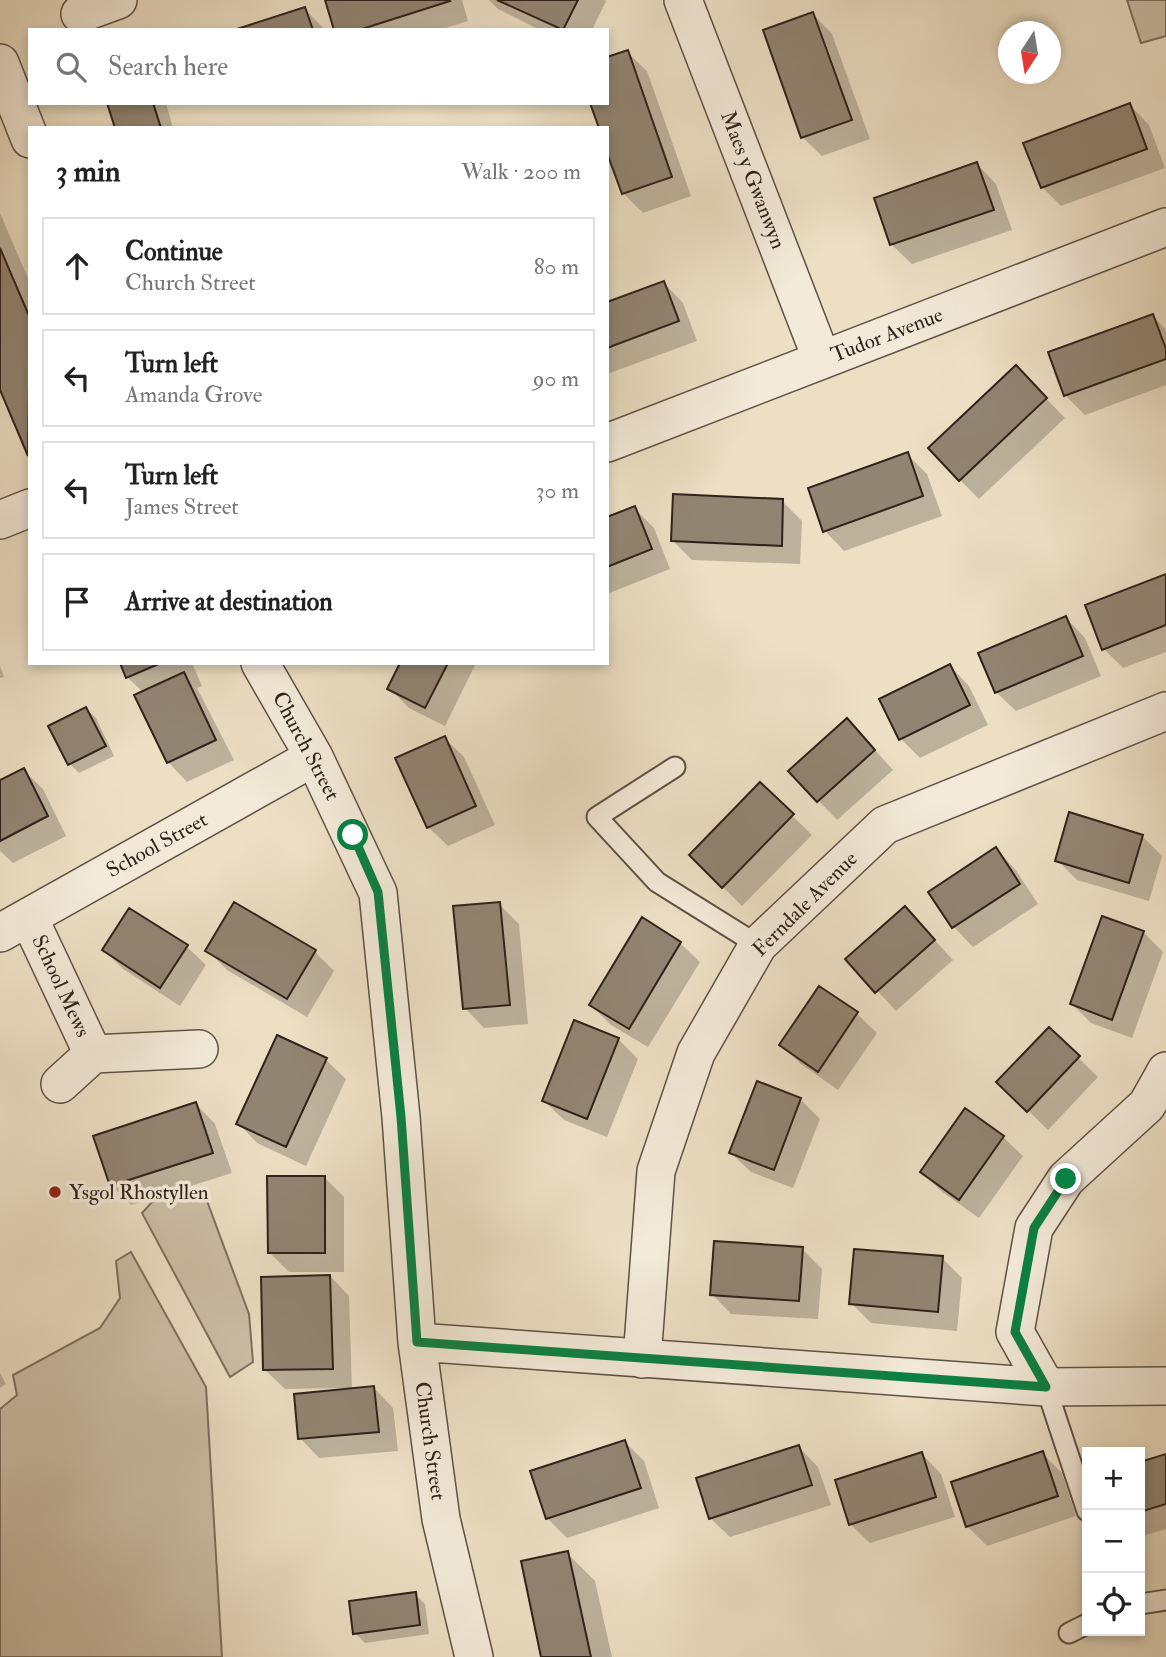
<!DOCTYPE html>
<meta charset="utf-8">
<style>
:root{--surface:#fff;--page:#f6f6f6;--text:#222;--muted:#767676;--line:#e0e0e0}
body{margin:0;font-family:"IM FELL Double Pica",serif;background:var(--page);color:var(--text)}
.controls{position:absolute;right:21px;bottom:21px;display:grid;overflow:hidden;border-radius:0px;box-shadow:0 4px 10px #0003}
.controls button{width:63px;height:63px;display:grid;place-items:center;padding:0;border:0;border-bottom:2px solid var(--line);background:var(--surface);color:var(--text);font:35px sans-serif}
.compass{position:absolute;left:998px;top:21px;width:63px;height:63px;border-radius:50%;background:var(--surface);box-shadow:0 4px 10px #0003;rotate:192deg}
.stop{position:absolute;width:21px;height:21px;margin:-16px;border:5px solid #0b8043;border-radius:50%;background:#fff}
.stop.end{background:#0b8043;border-color:#fff;box-shadow:0 2px 7px #0008}
.list{margin:0;padding:0;list-style:none}
h2{display:flex;justify-content:space-between;align-items:center;height:91px;margin:0;padding:0 28px;font-size:30px}
h2 small{font-size:23px;font-weight:400;color:var(--muted)}
.list li{display:grid;grid-template-columns:46px 1fr auto;gap:21px;align-items:center;box-sizing:border-box;height:98px;margin:0 14px 14px;padding:0 14px;border:2px solid var(--line);border-radius:0px}
.list b{display:block;font-size:26px;white-space:nowrap}
.list p{margin:0;font-size:23px;white-space:nowrap;color:var(--muted)}
.list em{font-size:23px;font-style:normal;color:var(--muted)}
.icon{flex:none;width:38px;height:38px;fill:none;stroke:currentColor;stroke-width:2;stroke-linecap:round;stroke-linejoin:round}
.map{position:relative;flex:none;width:1166px;height:1657px;overflow:hidden}
.search{position:absolute;background:var(--surface);box-shadow:0 4px 10px #0003;left:28px;top:28px;width:581px;height:77px;display:flex;align-items:center;gap:18px;box-sizing:border-box;padding:0 24px;border-radius:0px;color:var(--muted);font-size:26px}
.panel{position:absolute;background:var(--surface);box-shadow:0 4px 10px #0003;left:28px;top:126px;width:581px;height:539px;border-radius:0px}
.map>svg:first-child{display:block}
</style>
<div class="map">
<svg width="1166" height="1657" viewBox="0 0 1166 1657">
<rect width="100%" height="100%" fill="#ecdfc4"/>
<filter id="stains"><feTurbulence type="fractalNoise" baseFrequency=".00286" numOctaves="4"/><feColorMatrix values="0 0 0 0 .2 0 0 0 0 .09 0 0 0 0 .02 0 0 0 .5 -.17"/></filter>
<radialGradient id="worn" r=".72"><stop offset=".6" stop-color="#630" stop-opacity="0"/><stop offset="1" stop-color="#630" stop-opacity=".3"/></radialGradient>
<!-- green -->
<path fill="#ccbfa7" stroke="#7d7060" stroke-width="2" d="M1127,0H1166V36L1141,43Z
M167,1186L207,1201L249,1314L253,1362L230,1377L142,1213Z
M131,1252L206,1387L222,1657H0V1409L17,1395L13,1375L100,1328L120,1298L116,1261Z"/>
<!-- shadow -->
<path fill="#0003" d="M327,0H462L468,21L439,30H336Z
M489,0H605L606,1L592,30H540L498,9Z
M305,9L325,30H239Z
M813,14L832,34L870,139L822,156L802,137Z
M627,52L647,71L691,196L643,213L623,193L607,128V103Z
M109,103H166L173,128H116Z
M1130,105L1149,125L1165,168L1061,206L1042,187Z
M977,164L996,184L1012,230L912,264L892,245L876,199Z
M0,213L30,283V455L0,385Z
M664,283L683,303L697,341L607,374V304Z
M1153,316L1166,330V385L1085,415L1065,395Z
M1035,387L1065,418L979,499L960,480Z
M907,454L927,474L942,516L844,551L825,531Z
M782,501L802,521L800,564L692,560L672,540Z
M634,508L654,528L670,569L607,594V519Z
M1166,576V652L1123,668L1104,649Z
M1066,618L1085,638L1101,676L1016,711L996,692Z
M122,663H192L202,686L197,688L234,760L187,782L168,762L143,692L127,677Z
M402,663H476L445,726L409,708L389,688Z
M0,666L4,677L0,678Z
M950,666L969,686L988,725L920,758L901,739Z
M86,709L96,718L114,756L79,773L70,764Z
M444,738L464,757L495,825L448,846L428,827Z
M866,740L893,770L837,820L818,800Z
M23,770L43,789L66,836L13,863L0,851V782Z
M760,784L812,835L742,906L691,855Z
M1070,815L1143,837L1162,856L1149,901L1077,880L1057,860Z
M996,849L1015,869L1038,904L973,947L954,927L931,892Z
M499,904L519,924L528,1024L484,1028L465,1008Z
M905,908L953,960L896,1011L848,959Z
M1143,932L1163,952L1132,1038L1091,1023L1072,1004Z
M680,943L700,962L648,1047L611,1025L591,1005Z
M186,946L206,965L180,1006L123,969L104,950Z
M207,950L315,952L334,971L307,1017L227,970Z
M820,988L857,1014L877,1033L838,1090L801,1064L781,1045Z
M1049,1029L1098,1077L1048,1130L999,1082Z
M278,1038L326,1060L346,1079L306,1166L257,1143L238,1123Z
M618,1039L638,1059L607,1137L564,1120L544,1101Z
M800,1099L820,1119L793,1188L751,1172L731,1153Z
M196,1104L215,1124L232,1173L131,1205L112,1186L96,1137Z
M966,1110L1003,1137L1023,1156L979,1218L941,1191L922,1172Z
M324,1177L344,1197V1272H289L269,1252Z
M802,1249L822,1269L818,1319L731,1314L712,1294Z
M942,1258L962,1278L957,1331L871,1323L851,1303Z
M330,1276L349,1296L352,1390L374,1388L393,1408L398,1451L319,1458L300,1438L343,1388L285,1389L265,1370Z
M0,1373L6,1384L0,1388Z
M625,1442L644,1461L659,1508L567,1538L547,1518Z
M799,1447L818,1467L831,1505L730,1537L710,1518Z
M1042,1453L1062,1473L1076,1516L987,1546L967,1526Z
M922,1454L941,1474L955,1517L870,1543L850,1524Z
M1166,1456V1529L1140,1537V1464Z
M567,1553L595,1581L612,1657H543Z
M415,1594L425,1604L429,1634L365,1643L355,1633Z"/>
<!-- building -->
<path fill="#918472" stroke="#2e221a" stroke-width="2" d="M325,0H449L450,1L359,30H334Z
M497,0H578L563,30Z
M305,7L313,30H234Z
M813,12L852,120L801,138L763,30Z
M628,50L672,177L622,194L607,153V128H599L590,103H607V57Z
M107,103H153L161,128H115Z
M1130,103L1147,149L1041,188L1023,143Z
M977,162L994,210L890,245L874,198Z
M0,248L30,318L28,456L0,390Z
M664,281L679,321L607,348V302Z
M1153,314L1166,349V359L1064,396L1048,352Z
M1016,365L1047,398L959,481L928,448Z
M908,452L923,496L823,532L808,488Z
M673,494L783,499L782,546L671,541Z
M635,506L652,549L607,567V517Z
M1166,574V625L1102,650L1085,605Z
M1066,616L1083,656L995,693L978,653Z
M120,663H161L126,678Z
M400,663H448L425,708L387,689Z
M950,664L970,705L899,740L879,699Z
M184,672L216,740L167,763L134,695Z
M86,707L106,746L68,765L48,726Z
M847,718L875,750L817,802L788,771Z
M445,736L476,806L427,828L395,758Z
M24,768L48,816L0,841V780Z
M760,782L794,814L722,888L689,855Z
M1069,812L1143,835L1129,883L1055,861Z
M996,847L1020,884L952,928L928,892Z
M234,902L316,950L287,999L205,951Z
M500,902L510,1005L463,1009L453,906Z
M905,906L935,940L875,993L845,959Z
M129,908L188,945L160,988L102,950Z
M1102,916L1144,931L1112,1020L1070,1004Z
M642,917L681,942L629,1029L589,1005Z
M819,986L858,1012L818,1072L779,1045Z
M574,1020L619,1038L587,1119L542,1101Z
M1049,1027L1080,1056L1027,1112L996,1082Z
M277,1035L327,1058L286,1147L236,1124Z
M757,1081L801,1098L774,1170L729,1153Z
M196,1102L213,1153L110,1186L93,1136Z
M965,1108L1004,1136L959,1200L920,1172Z
M267,1176H325V1253H268Z
M714,1241L803,1247L799,1301L710,1295Z
M854,1249L943,1256L938,1312L849,1304Z
M330,1275L333,1369L263,1370L261,1277Z
M374,1386L379,1432L298,1439L294,1394Z
M625,1440L641,1488L546,1519L530,1471Z
M799,1445L812,1485L709,1519L696,1478Z
M1043,1451L1058,1496L966,1527L951,1482Z
M922,1452L936,1497L849,1525L835,1480Z
M1166,1454V1504L1140,1512V1462Z
M568,1551L591,1657H541L521,1561Z
M416,1592L420,1625L353,1634L349,1601Z"/>
<g fill="none" stroke-linecap="round" stroke-linejoin="round">
<!-- service casing -->
<g stroke="#5e5144" stroke-width="23">
<path id="service" d="M675,767L597,817L657,882L758,945
M1046,1387L1087,1511
M1140,1604L1166,1600
M1069,1633L1087,1624"/>
</g>
<!-- minor casing -->
<g stroke="#5e5144" stroke-width="40">
<path id="minor" d="M683,0L822,360
M80,14L118,0
M0,63L30,139
M607,443L1166,227
M0,520L30,508
M260,663L314,757L378,893L401,1117L417,1342L441,1519L474,1657
M29,918L93,1054L199,1049
M0,933L314,757
M60,1084L93,1054
M417,1342L1046,1387L1166,1386
M642,1359L656,1171L696,1053L758,945L885,825L1166,711
M1046,1387L1015,1332L1034,1228L1066,1179L1147,1105L1166,1071"/>
</g>
<!-- service -->
<use href="#service" stroke="#f3ead9" stroke-width="19"/>
<!-- minor -->
<use href="#minor" stroke="#f3ead9" stroke-width="37"/>
</g>
<g fill="none" stroke-linecap="round" stroke-linejoin="round">
<!-- route -->
<path stroke="#0b8043" stroke-width="9" d="M353,835L378,892L401,1117L417,1342L1046,1387L1015,1332L1034,1228L1066,1179"/>
</g>
<!-- markers -->
<circle fill="#8f2418" stroke="#f3ead9" stroke-width="2.5" cx="55" cy="1192" r="7"/>
<g text-anchor="middle" dominant-baseline="central" stroke-width="7" stroke-linejoin="round" paint-order="stroke">
<!-- street labels -->
<g font-size="21" fill="#2e221a" stroke="#f3ead9">
<text transform="translate(753 180) rotate(69)">Maes y Gwanwyn</text>
<text transform="translate(887 335) rotate(-21)">Tudor Avenue</text>
<text transform="translate(306 746) rotate(62)">Church Street</text>
<text transform="translate(157 845) rotate(-29)">School Street</text>
<text transform="translate(805 904) rotate(-45)">Ferndale Avenue</text>
<text transform="translate(61 986) rotate(65)">School Mews</text>
<text transform="translate(430 1441) rotate(82)">Church Street</text>
</g>
<!-- poi labels -->
<g font-size="21" fill="#2e221a" stroke="#f3ead9" text-anchor="start">
<text x="69" y="1192">Ysgol Rhostyllen</text>
</g>
</g>
<rect width="100%" height="100%" filter="url(#stains)"/>
<rect width="100%" height="100%" fill="url(#worn)"/>
</svg>
<div class="controls">
<button>+</button>
<button>−</button>
<button><svg class="icon" aria-label="locate" viewBox="0 0 24 24"><circle cx="12" cy="12" r="6"/><path d="M12 2v4M12 18v4M2 12h4M18 12h4"/></svg></button>
</div>
<svg class="compass" viewBox="-18 -18 36 36"><path d="M0-13l5 13h-10z" fill="#e53935"/><path d="M0 13l5-13h-10z" fill="#767676"/></svg>
<div class="stop" style="left:353px;top:835px"></div>
<div class="stop end" style="left:1066px;top:1179px"></div>
<div class="search"><svg class="icon" aria-label="search" viewBox="0 0 24 24"><circle cx="10" cy="10" r="6"/><path d="M15 15l6 6"/></svg>Search here</div>
<section class="panel">
<h2>3 min<small>Walk · 200 m</small></h2>
<ul class="list">
<li><svg class="icon" aria-label="ahead" viewBox="0 0 24 24"><path d="M12 20V5M6 11l6-6 6 6"/></svg><div><b>Continue</b><p>Church Street</p></div><em>80 m</em></li>
<li><svg class="icon" aria-label="left" viewBox="0 0 24 24"><path d="M17 20v-9H6M10 6l-5 5 5 5"/></svg><div><b>Turn left</b><p>Amanda Grove</p></div><em>90 m</em></li>
<li><svg class="icon" aria-label="left" viewBox="0 0 24 24"><path d="M17 20v-9H6M10 6l-5 5 5 5"/></svg><div><b>Turn left</b><p>James Street</p></div><em>30 m</em></li>
<li><svg class="icon" aria-label="arrive" viewBox="0 0 24 24"><path d="M6 21V4h12l-3 4 3 4H6"/></svg><div><b>Arrive at destination</b></div></li>
</ul>
</section>
</div>
